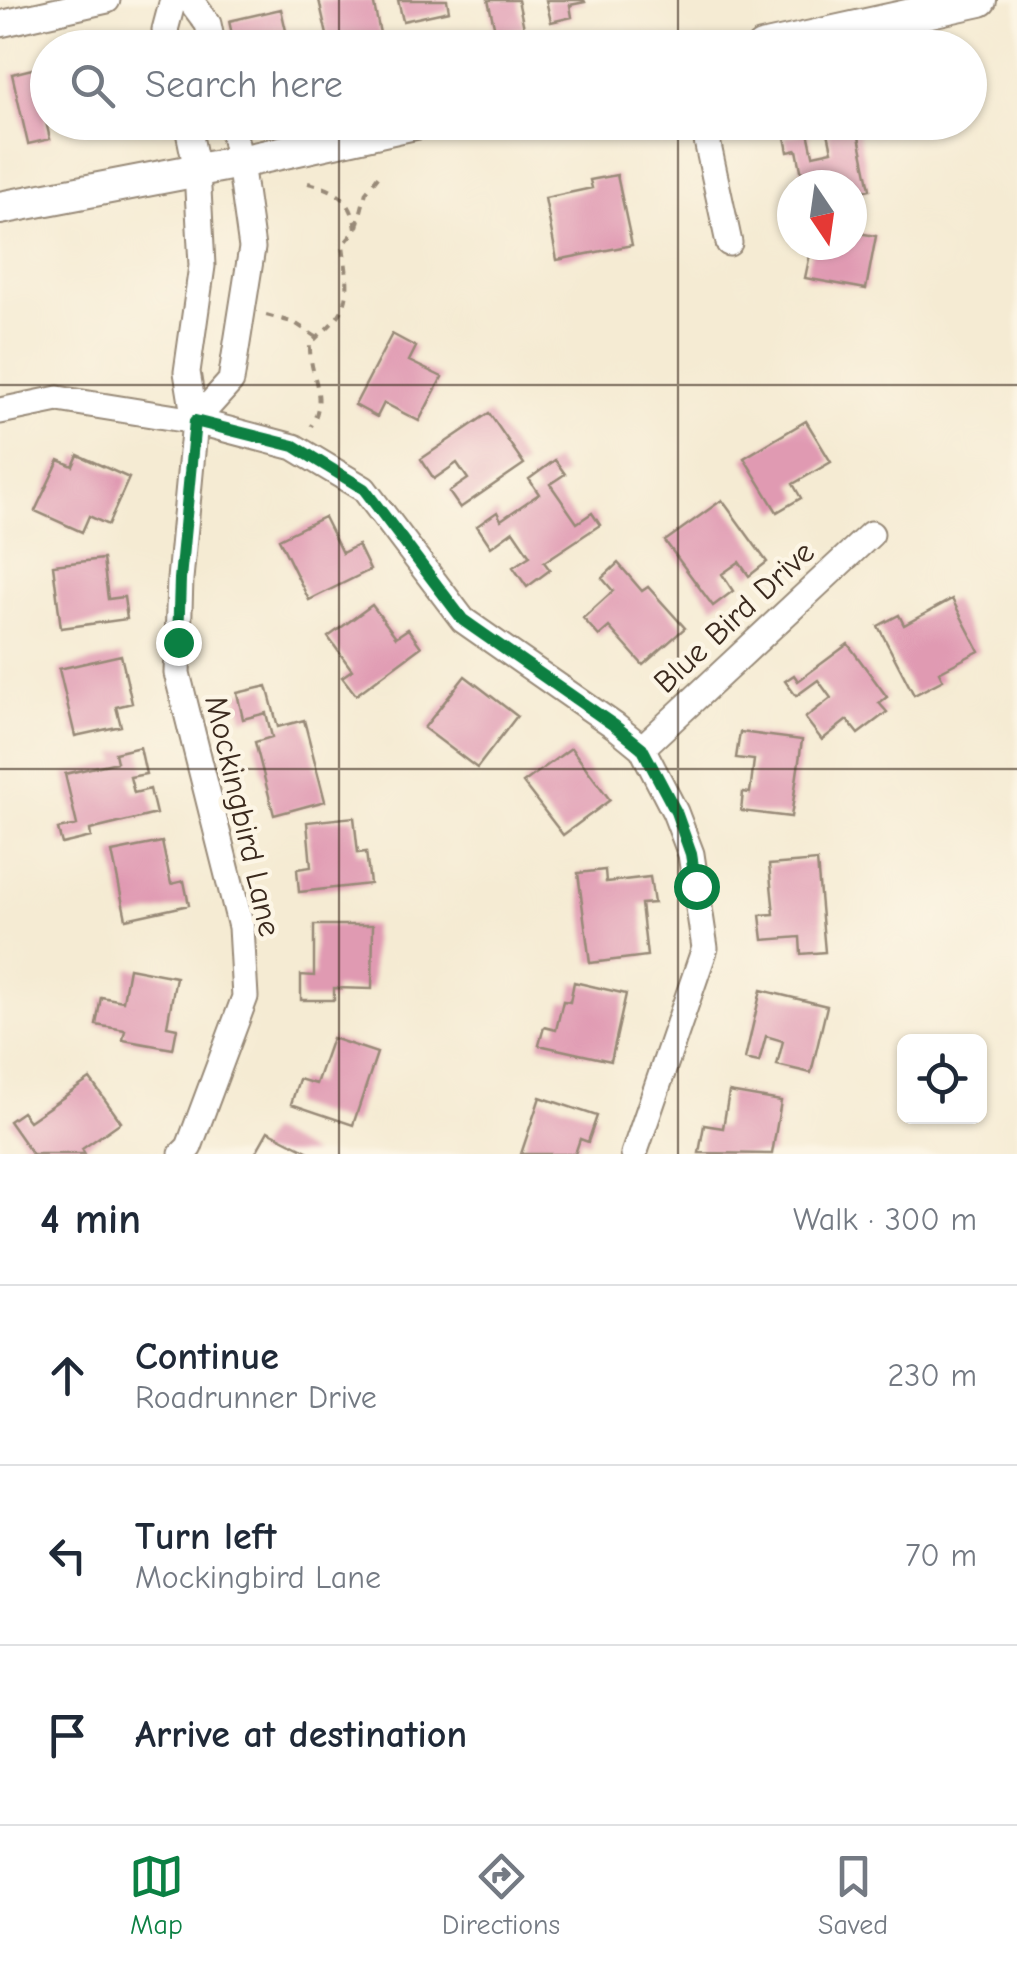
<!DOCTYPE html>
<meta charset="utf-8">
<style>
:root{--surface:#fff;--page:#f2f2f3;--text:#1f2937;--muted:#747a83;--line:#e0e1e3;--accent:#0b8043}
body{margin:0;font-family:"Comic Neue",sans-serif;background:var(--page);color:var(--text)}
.controls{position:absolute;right:30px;bottom:30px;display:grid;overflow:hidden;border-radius:15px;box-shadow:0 2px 8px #0004}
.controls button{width:90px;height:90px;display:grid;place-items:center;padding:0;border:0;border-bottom:2px solid var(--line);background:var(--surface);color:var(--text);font:50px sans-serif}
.compass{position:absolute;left:777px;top:170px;width:90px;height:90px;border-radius:50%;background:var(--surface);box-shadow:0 2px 8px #0004;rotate:167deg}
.stop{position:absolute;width:30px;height:30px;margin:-22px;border:8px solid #0b8043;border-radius:50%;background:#fff}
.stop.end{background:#0b8043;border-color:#fff;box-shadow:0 2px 10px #0008}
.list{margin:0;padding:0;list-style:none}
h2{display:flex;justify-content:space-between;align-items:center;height:130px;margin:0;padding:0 40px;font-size:42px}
h2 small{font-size:32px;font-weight:400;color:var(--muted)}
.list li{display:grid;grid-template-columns:65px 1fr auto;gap:30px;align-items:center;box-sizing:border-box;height:180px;padding:0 40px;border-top:2px solid var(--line)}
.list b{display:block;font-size:38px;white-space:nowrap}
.list p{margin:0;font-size:32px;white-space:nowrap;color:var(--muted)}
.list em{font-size:32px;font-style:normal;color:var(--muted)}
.icon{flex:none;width:55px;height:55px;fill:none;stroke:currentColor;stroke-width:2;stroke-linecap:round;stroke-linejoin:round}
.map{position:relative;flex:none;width:1017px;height:1154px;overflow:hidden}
.search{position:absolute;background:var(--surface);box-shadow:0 2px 8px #0004;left:30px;right:30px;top:30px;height:110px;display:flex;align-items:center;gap:25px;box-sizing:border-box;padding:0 35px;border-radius:55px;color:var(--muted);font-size:38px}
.sheet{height:670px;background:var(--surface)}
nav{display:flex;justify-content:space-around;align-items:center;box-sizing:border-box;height:140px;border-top:2px solid var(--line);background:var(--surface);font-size:28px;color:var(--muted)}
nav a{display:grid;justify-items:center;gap:5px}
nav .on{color:var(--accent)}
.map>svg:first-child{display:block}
</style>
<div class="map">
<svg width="1017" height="1154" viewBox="0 0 1017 1154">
<rect width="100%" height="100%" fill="#fcf5e5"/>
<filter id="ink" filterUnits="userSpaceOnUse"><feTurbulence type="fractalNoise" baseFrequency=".01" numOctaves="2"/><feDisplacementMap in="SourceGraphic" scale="20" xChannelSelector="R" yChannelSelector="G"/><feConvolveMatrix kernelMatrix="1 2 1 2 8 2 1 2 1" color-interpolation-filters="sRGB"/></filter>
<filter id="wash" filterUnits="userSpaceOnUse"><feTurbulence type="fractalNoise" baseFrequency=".0048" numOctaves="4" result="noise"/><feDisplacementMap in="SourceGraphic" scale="40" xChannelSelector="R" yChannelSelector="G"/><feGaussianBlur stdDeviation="2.25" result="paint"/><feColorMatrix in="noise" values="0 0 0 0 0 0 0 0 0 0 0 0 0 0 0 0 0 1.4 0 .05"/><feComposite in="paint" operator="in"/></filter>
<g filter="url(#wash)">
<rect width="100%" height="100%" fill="#f5ebd3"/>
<g id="blocks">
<!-- building -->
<path fill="#e09ab2" d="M319,0H373L381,38L330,48Z
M398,0H447L449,11L403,21Z
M488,0H518L524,28L496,34Z
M546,0H584L585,2L570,5L572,17L551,22Z
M281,9L290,48H235L229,21Z
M48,65L46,122L50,139L28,144L12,74Z
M856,122L870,189L852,193V185H804L797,150L788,152L785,137L808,132L813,155L832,151L827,128Z
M617,175L632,245L557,260L545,198L592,188L590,180Z
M852,232L876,236L866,289L805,278L812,245H852Z
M392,334L416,347L409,361L442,377L419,421L384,403L377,417L355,405Z
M489,413L524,464L460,508L449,492L468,479L457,463L434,479L421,459Z
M806,421L831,462L793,484L801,498L777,512L744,458Z
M78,455L129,478L108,525L89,516L82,532L35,511L59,460L73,466Z
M555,460L565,474L550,484L577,523L592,513L600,525L544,562L550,570L527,587L513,567L530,556L513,531L491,547L477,526L497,512L501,520L539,494L529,479Z
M722,500L767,562L749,576L739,562L722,574L733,591L713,606L665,541Z
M324,517L342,553L358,545L370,570L309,600L279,539Z
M103,559L108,599L124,597L127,619L61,628L53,565Z
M618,563L642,591L648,587L685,628L643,665L609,627L599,636L583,618L613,591L602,578Z
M952,599L979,651L939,672L943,680L914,695L878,626L899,615L904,625Z
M372,605L396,637L408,629L421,647L356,695L342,677L352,670L328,637Z
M848,644L887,697L879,703L887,712L858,734L847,720L822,740L805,718L831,698L818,680L796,696L785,681L794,675L798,681Z
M121,655L132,703L116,707L121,726L75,736L59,669Z
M465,676L517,716L477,768L424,728Z
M267,686L278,727L304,720L325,801L274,815L255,742L272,737L266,713L243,719L237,693Z
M740,732L802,740L791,817L741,811L743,792L750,793L754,760L736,758Z
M140,747L146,774L130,777L134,793L150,789L156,814L90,830L91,837L62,844L58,829L77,825L65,774L117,762L115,753Z
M571,748L610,800L563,835L523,783Z
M354,817L358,853L366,852L370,884L299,892L297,869L311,867L307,822Z
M162,842L171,884L184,881L189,905L126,919L112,852Z
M817,861L825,952L801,954L800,937L763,940L760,915L774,914L769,865Z
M605,870L606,882L650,877L654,903L641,904L647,956L590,963L578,873Z
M314,925H373L372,989L334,988V1000H301V975L314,976Z
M129,968L176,977L167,1026L177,1028L173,1049L123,1040L125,1030L96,1025L101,997L123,1001Z
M574,982L626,994L611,1061L539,1045L544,1027L556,1030L563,1001L570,1002Z
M761,990L827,1006L811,1073L777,1065L783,1041L766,1036L759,1062L745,1059Z
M332,1038L377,1053L353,1125L291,1104L299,1079L316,1084Z
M90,1079L121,1122L82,1149L85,1154H32L9,1121L22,1112L29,1121Z
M729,1092L781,1101L772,1154L699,1153L704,1125L723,1128Z
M540,1097L597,1116L588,1142L580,1139L575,1154H521Z
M268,1131L313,1154H255Z"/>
</g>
</g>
<g filter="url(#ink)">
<use href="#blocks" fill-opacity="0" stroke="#988a78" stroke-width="2.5"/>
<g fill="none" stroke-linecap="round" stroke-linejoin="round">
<!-- minor casing -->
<g stroke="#988a78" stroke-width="29">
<path id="minor" d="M190,0L208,24L213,48
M0,24L107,0
M169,48L165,30L173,0
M703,122L729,243
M0,411L58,399L195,421L294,447L364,489L463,620L615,726L642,748L675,812L691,854L705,948L634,1154
M195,421L231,381L252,248L240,162L231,122
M642,748L871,534
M182,1154L189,1147L245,997L241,927L177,673L180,579L195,421L187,372L202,266L197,170L187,122"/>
</g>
<!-- tertiary casing -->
<g stroke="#988a78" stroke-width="36">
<path id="tertiary" d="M762,48L980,0
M0,208L240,162L420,122"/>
</g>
<!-- path -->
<path stroke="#988a78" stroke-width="4" stroke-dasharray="8 8" stroke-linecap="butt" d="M308,183C336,189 353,200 356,230L343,245C346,272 355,301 333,322C325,331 317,336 310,345C309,377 329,395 311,426
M357,227L366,192L383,170
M266,315L295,323L316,337"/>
<!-- minor -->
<use href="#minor" stroke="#fff" stroke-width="25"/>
<!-- tertiary -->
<use href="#tertiary" stroke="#fff" stroke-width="32"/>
</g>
</g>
<g fill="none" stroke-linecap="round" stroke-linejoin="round" filter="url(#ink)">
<!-- route -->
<path stroke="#0b8043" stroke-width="12" d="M178,642L180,579L195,421L294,446L364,489L463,620L615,726L642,748L676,812L691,854L696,886"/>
</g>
<!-- grid -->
<path fill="none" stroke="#3b2a1e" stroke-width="2.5" stroke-opacity="0.55" d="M339,0V48M678,0V48M339,122V1154M678,122V1154M0,385H1017M0,769H1017"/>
<g text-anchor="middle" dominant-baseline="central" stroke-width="9" stroke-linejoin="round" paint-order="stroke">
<!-- street labels -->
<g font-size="32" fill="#3b2a1e" stroke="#fcf5e5">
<text transform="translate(734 617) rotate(-43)">Blue Bird Drive</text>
<text transform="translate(243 816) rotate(77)">Mockingbird Lane</text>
</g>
</g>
</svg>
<div class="controls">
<button><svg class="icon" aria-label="locate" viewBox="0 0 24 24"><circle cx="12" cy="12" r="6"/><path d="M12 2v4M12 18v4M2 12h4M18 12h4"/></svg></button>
</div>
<svg class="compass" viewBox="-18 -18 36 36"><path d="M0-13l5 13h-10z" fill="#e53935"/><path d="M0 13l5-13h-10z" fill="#747a83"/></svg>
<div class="stop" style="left:696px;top:886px"></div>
<div class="stop end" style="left:178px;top:642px"></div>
<div class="search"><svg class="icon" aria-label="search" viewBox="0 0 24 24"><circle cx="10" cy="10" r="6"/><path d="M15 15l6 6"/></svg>Search here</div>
</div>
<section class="sheet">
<h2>4 min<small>Walk · 300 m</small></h2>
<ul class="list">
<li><svg class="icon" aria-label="ahead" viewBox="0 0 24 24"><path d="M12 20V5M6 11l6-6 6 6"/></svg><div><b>Continue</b><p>Roadrunner Drive</p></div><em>230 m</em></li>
<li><svg class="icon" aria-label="left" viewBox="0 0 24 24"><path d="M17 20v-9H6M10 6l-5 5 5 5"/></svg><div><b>Turn left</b><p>Mockingbird Lane</p></div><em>70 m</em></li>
<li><svg class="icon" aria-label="arrive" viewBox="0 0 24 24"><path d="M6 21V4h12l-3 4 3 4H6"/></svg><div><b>Arrive at destination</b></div></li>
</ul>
</section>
<nav>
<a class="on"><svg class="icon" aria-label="map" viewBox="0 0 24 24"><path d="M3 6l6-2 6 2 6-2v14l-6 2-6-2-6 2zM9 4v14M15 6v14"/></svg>Map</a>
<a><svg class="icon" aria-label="directions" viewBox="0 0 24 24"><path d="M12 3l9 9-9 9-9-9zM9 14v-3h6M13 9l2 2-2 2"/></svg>Directions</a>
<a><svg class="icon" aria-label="saved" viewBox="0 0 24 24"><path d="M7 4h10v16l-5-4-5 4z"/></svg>Saved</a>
</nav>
